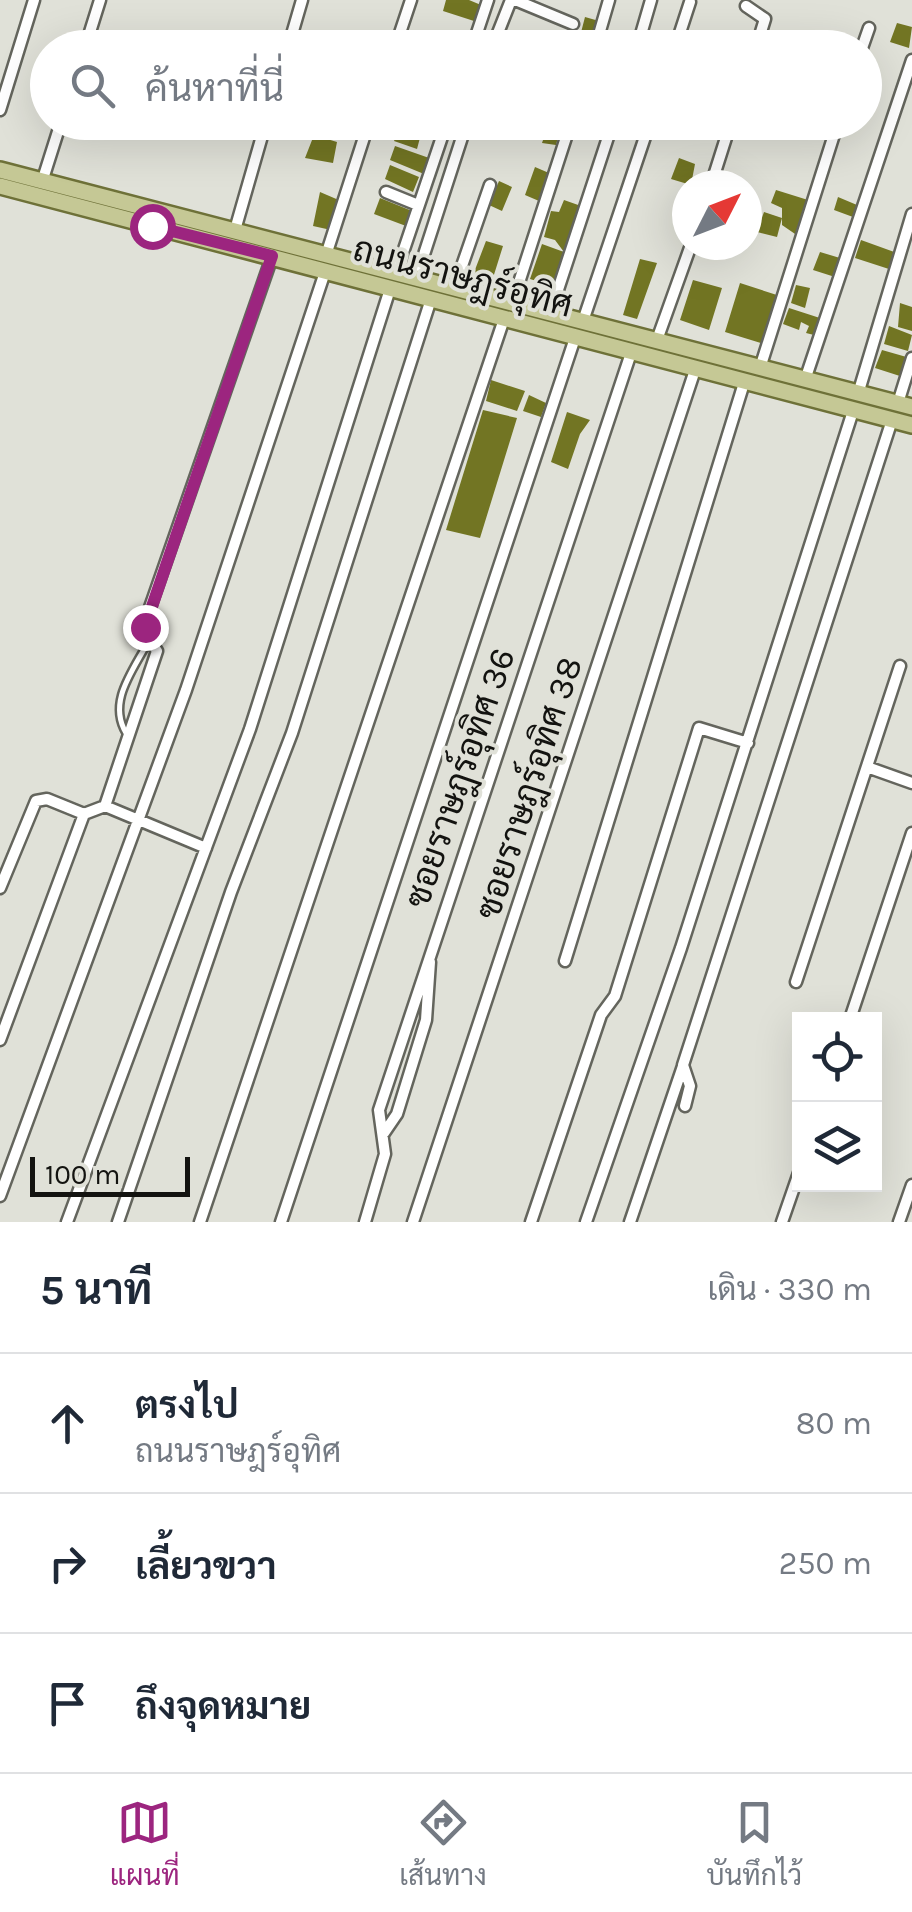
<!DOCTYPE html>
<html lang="th">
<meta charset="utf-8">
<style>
:root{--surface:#fff;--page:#f2f2f3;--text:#1f2937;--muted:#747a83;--line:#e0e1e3;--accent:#9c257f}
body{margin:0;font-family:Karla,Sarabun,sans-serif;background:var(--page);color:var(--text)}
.controls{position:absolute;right:30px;bottom:30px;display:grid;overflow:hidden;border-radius:0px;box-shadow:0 10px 40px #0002}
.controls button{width:90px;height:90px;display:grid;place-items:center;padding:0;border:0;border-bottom:2px solid var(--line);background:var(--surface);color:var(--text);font:50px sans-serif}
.compass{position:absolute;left:672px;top:170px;width:90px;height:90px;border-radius:50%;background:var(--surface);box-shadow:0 10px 40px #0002;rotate:48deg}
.scale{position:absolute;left:30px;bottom:25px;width:160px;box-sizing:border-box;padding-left:10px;border:5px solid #131310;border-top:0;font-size:28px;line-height:35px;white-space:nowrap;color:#131310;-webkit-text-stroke:8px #e0e1d8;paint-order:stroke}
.stop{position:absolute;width:30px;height:30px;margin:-22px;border:8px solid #9c257f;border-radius:50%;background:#fff}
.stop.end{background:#9c257f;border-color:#fff;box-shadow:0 2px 10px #0008}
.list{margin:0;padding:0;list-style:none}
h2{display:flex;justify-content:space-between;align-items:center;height:130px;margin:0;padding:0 40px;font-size:42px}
h2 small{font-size:32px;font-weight:400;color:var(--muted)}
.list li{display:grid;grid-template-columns:65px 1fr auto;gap:30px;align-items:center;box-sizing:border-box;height:140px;padding:0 40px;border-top:2px solid var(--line)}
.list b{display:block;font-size:38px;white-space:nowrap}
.list p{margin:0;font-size:32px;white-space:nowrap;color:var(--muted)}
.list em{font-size:32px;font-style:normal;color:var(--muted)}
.icon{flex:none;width:55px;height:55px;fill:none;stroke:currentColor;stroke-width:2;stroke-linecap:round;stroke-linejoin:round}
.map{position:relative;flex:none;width:912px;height:1222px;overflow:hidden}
.search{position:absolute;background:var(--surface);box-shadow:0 10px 40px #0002;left:30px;right:30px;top:30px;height:110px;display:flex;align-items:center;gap:25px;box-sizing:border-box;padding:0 35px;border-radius:55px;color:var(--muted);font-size:38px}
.sheet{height:550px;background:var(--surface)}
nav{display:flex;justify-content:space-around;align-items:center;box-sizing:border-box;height:140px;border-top:2px solid var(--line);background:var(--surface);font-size:28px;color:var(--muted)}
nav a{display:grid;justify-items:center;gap:5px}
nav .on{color:var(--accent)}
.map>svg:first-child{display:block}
</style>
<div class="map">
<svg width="912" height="1222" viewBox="0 0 912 1222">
<rect width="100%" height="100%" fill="#e0e1d8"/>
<!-- building -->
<path fill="#727523" d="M446,0H469L481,5L474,21L443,11Z
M585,17L599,21L592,48L578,44Z
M897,23L912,27L909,48L890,42Z
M318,122H344L339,139L315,132Z
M549,122H562L556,145L542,143Z
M400,127L421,134L417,149L394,141Z
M314,135L337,142L333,163L305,158Z
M395,146L432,159L424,174L390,160Z
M679,158L695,164L691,185L671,179Z
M390,165L419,177L413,192L385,179Z
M535,167L549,173L539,201L525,195Z
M499,181L512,187L502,211L489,205Z
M776,190L808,200L798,236L782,225V208L771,203Z
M320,192L341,201L331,230L313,226Z
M838,197L857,205L853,217L834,210Z
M380,198L412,211L406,226L374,214Z
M564,200L581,206L564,252L555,240L544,237L551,211L559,212Z
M764,212L782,218L777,237L757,232Z
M861,240L897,253L892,270L855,258Z
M486,241L503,246L492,281L473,275Z
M542,244L564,252L553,286L530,279Z
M820,252L840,258L835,277L813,270Z
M640,259L657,263L637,319L623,315Z
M693,280L722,288L709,330L680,320Z
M740,283L780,296L764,344L725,332Z
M796,285L810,288L805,308L791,303Z
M900,303L912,307V331L898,327Z
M789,308L823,319L818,336L806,333L809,326L801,322L799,330L783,324Z
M889,326L912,335L908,351L884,344Z
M882,350L910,358L903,377L875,368Z
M491,380L525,391L517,411L486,401Z
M529,395L546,403L541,417L523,411Z
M483,410L517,418L480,538L446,530Z
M567,412L590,420L580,434L568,469L551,462Z"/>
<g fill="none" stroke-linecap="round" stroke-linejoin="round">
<!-- lane casing -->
<g stroke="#64655d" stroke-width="10">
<path id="lane" d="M126,733C107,701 134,670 149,640"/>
</g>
<!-- street casing -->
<g stroke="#64655d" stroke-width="15">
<path id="street" d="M515,0L573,24
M746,6L765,19L756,48
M85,48L100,0
M288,48L302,0
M395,48L411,0
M472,48L488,0
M492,48L511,0
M595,48L609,0
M637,48L651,0
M675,48L690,2
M862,48L869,28
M0,110L34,0
M42,182L61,122
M711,185L731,122
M386,192L418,205
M235,230L266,122
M327,252L369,122
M397,270L447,122
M417,276L467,122
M455,286L490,185
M513,301L571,122
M551,311L613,122
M583,321L650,122
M657,340L691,245
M760,368L838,122
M805,380L912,60
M858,394L912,214
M898,403L912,358
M867,767L912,783
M105,806L206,848
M0,888L36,801L47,799L84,814L105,806L157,651L146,635L147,616L272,257
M565,961L744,383
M796,982L900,666
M850,1019L912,833
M0,1040L84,814
M685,1106L690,1086L683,1065L892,420
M384,1133L397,1114L426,1020L430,962
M0,1196L186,690L325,272
M67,1222L250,729L390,289
M118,1222L231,892L292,733L431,299
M200,1222L504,319
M281,1222L575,338
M365,1222L385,1154L379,1110L631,353
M413,1222L695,370
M531,1222L601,1015L615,996L699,728L748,743
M586,1222L681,948L853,411
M630,1222L683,1066
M782,1222L800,1170
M899,1222L912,1185"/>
</g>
<!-- primary casing -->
<g stroke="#6e7138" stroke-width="20">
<path id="primary" d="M0,170L912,407
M0,186L912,425"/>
</g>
<!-- lane -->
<use href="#lane" stroke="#fff" stroke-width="5"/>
<!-- street -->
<use href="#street" stroke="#fff" stroke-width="10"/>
<!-- primary -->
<use href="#primary" stroke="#c5c895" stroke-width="15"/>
</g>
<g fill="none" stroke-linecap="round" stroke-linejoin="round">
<!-- route -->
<path stroke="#9c257f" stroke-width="12" d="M145,627L272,256L152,226"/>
</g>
<g text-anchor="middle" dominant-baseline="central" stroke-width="8" stroke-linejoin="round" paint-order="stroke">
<!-- street labels -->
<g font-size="35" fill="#131310" stroke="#e0e1d8">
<text transform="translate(463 277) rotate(15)">ถนนราษฎร์อุทิศ</text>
<text transform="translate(460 778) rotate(-71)">ซอยราษฎร์อุทิศ 36</text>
<text transform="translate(529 788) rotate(-72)">ซอยราษฎร์อุทิศ 38</text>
</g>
</g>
</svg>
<div class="controls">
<button><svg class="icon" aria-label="locate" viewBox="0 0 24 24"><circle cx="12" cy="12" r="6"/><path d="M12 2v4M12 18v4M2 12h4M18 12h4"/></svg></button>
<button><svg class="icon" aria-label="layers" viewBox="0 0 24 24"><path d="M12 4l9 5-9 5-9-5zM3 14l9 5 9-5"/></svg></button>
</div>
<svg class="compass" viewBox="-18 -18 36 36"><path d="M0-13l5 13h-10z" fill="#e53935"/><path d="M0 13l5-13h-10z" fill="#747a83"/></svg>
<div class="scale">100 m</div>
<div class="stop" style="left:152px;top:226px"></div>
<div class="stop end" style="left:145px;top:627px"></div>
<div class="search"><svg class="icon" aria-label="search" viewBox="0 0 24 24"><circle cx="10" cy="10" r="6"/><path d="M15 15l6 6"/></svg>ค้นหาที่นี่</div>
</div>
<section class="sheet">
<h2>5 นาที<small>เดิน · 330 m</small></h2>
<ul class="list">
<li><svg class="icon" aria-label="ahead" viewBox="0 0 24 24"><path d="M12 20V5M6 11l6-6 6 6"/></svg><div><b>ตรงไป</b><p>ถนนราษฎร์อุทิศ</p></div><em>80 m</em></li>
<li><svg class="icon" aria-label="right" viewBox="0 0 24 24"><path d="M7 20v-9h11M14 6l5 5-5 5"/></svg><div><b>เลี้ยวขวา</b></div><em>250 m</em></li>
<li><svg class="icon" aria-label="arrive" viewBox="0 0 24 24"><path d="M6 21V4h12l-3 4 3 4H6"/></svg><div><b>ถึงจุดหมาย</b></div></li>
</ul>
</section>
<nav>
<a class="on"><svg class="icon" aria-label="map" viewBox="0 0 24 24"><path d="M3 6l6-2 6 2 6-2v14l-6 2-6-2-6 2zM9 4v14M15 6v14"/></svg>แผนที่</a>
<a><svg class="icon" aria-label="directions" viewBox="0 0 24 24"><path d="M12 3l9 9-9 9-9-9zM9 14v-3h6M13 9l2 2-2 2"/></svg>เส้นทาง</a>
<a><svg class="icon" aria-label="saved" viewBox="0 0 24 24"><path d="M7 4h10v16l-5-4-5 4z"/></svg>บันทึกไว้</a>
</nav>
